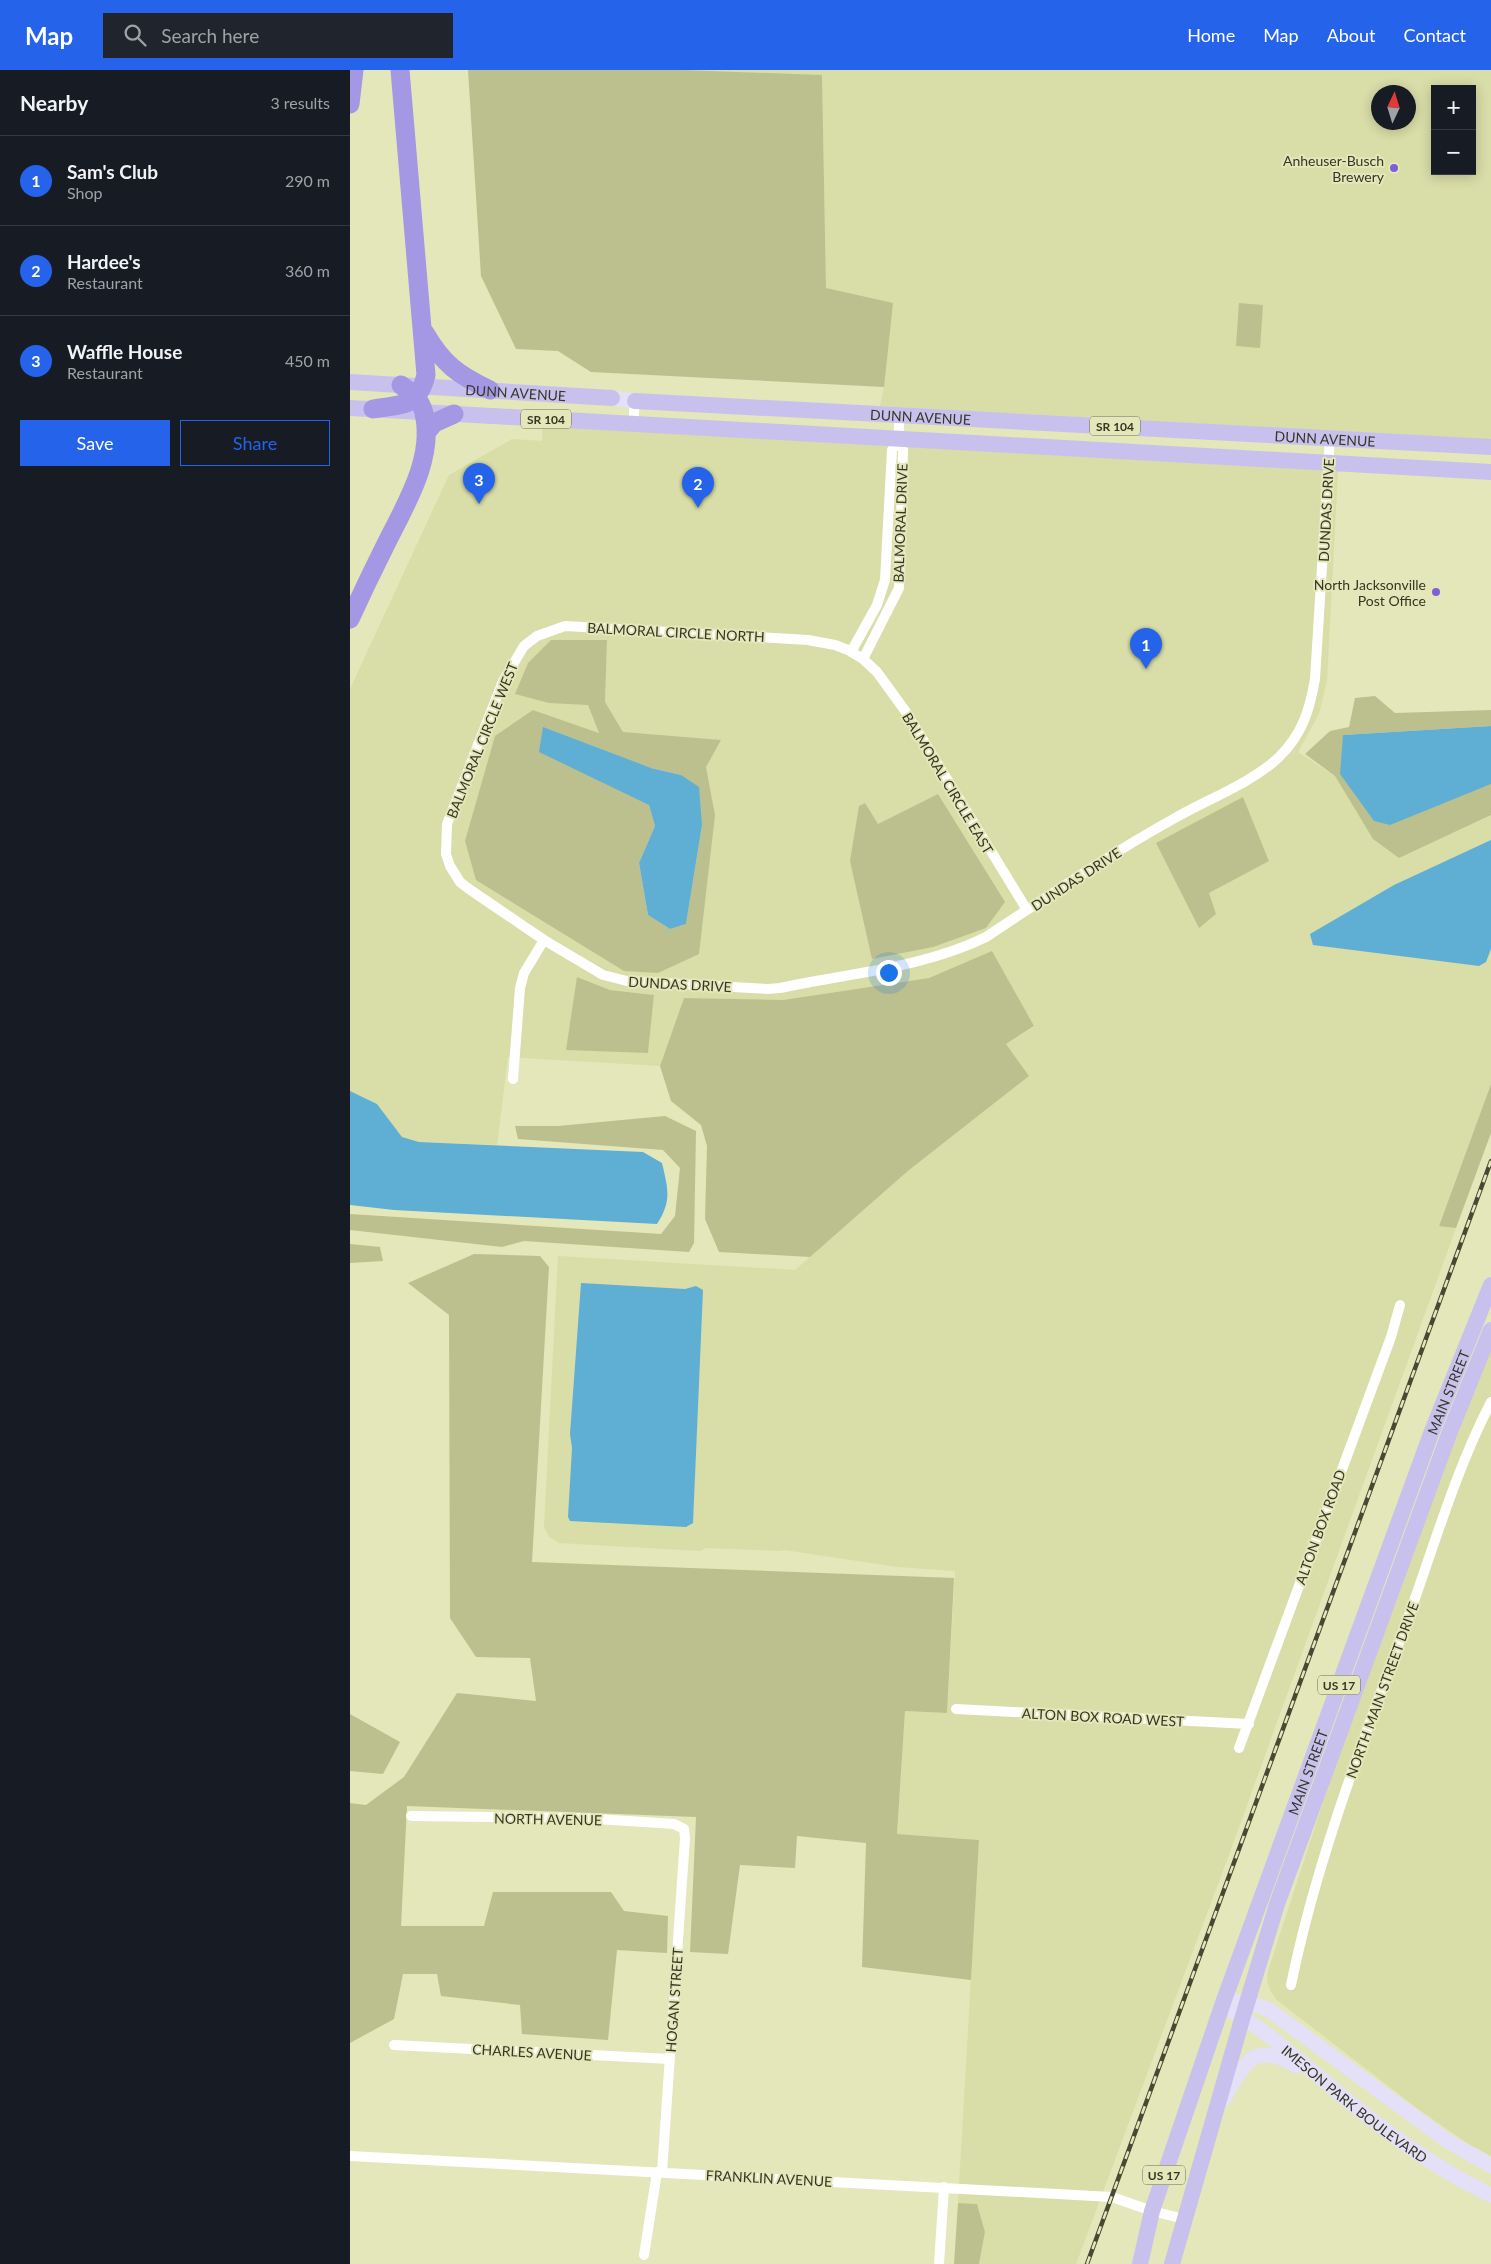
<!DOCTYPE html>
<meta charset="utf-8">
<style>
:root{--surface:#171b24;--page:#20242c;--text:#f1f3f6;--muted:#9ea1a6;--line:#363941;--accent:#2563eb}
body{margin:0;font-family:Lato,sans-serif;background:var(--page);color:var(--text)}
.controls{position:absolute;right:15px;top:15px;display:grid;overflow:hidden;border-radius:0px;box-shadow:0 2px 12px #0003}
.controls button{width:45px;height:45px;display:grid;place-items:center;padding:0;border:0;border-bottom:1px solid var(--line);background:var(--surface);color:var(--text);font:25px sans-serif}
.compass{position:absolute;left:1021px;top:15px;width:45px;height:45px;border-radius:50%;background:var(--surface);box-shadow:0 2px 12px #0003;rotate:4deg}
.you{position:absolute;left:538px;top:902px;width:18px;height:18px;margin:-12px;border:4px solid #fff;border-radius:50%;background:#1a73e8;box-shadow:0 0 0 8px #1a73e833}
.badge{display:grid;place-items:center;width:32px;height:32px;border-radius:50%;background:var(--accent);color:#fff;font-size:16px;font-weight:700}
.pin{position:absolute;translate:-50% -41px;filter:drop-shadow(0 1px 2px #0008)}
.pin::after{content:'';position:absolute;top:26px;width:18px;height:15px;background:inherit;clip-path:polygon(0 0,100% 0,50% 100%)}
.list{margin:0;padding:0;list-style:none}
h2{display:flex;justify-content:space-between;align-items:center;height:65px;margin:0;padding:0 20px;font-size:21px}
h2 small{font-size:16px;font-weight:400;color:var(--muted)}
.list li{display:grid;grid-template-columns:32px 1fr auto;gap:15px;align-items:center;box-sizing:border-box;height:90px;padding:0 20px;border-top:1px solid var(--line)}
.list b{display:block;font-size:19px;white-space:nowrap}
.list p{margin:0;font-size:16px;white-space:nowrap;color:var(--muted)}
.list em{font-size:16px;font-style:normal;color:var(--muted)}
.actions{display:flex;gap:10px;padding:15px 20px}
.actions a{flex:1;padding:11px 0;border:1px solid var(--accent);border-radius:0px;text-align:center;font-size:18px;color:var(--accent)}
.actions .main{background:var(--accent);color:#fff}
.icon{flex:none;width:28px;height:28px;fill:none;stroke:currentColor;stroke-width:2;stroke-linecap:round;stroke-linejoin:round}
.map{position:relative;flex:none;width:1141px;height:2194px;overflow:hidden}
header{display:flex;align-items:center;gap:30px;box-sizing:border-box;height:70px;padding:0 25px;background:var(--accent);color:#fff}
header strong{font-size:24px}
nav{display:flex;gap:28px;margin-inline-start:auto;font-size:18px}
.search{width:350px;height:45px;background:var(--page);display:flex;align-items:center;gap:12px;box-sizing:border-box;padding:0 18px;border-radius:0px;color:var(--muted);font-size:19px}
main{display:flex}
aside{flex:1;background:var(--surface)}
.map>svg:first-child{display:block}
</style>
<header>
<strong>Map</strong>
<div class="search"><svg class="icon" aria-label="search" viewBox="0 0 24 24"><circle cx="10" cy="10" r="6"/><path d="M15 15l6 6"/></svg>Search here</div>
<nav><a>Home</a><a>Map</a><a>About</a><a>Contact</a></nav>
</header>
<main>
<aside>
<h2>Nearby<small>3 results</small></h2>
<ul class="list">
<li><span class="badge">1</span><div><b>Sam's Club</b><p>Shop</p></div><em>290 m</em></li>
<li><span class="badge">2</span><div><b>Hardee's</b><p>Restaurant</p></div><em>360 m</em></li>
<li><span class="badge">3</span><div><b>Waffle House</b><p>Restaurant</p></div><em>450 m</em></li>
</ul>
<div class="actions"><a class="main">Save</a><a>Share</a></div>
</aside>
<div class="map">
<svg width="1141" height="2194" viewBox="0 0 1141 2194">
<rect width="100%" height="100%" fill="#e3e7b9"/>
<!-- built -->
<path fill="#d9dda7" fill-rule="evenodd" d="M334,0H1141V370L530,336L534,317L476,219L472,6ZM1085,19H1122V101H1085ZM1028,22H1058V52H1028Z
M193,356L988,401L977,611L969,644L948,682L985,706L1023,768L1049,788L1141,745V1014L1089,1155L1106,1158L880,1782L726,2194H629L635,2162L627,2134L608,2133L629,1770L547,1764L555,1641L597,1643L605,1501L548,1497L434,1480L430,1481L355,1478L351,1481L209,1473L199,1467L194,1457L208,1186L445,1200L559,1100L656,974L684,957L642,882L579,908L433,930L334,928L310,996L158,987L147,1075L69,1072L52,1067L27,1034L0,1021V619L99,405L162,369L192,371ZM257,570L255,632L273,662L356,697L365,745L183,640L249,663L238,635ZM893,727L919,790L859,823ZM227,907L260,920L304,925L298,983Z
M1141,1274V2086L1117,2073L1068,2039L927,1930L921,1922L917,1911L918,1901L999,1653Z"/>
<!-- green -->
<path fill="#bcc08e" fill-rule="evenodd" d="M118,0H334L472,5L476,218L543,233L534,317L241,302L208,281L166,279L131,206Z
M889,233L913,235L910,278L886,276Z
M201,570H257L255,632L273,662L371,670L356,697L365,745L349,884L308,903L274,901L126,810L115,771L145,666L183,640L249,663L238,635L199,633L165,624L178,593ZM301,698L331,705L352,755L336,854L320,859L298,845L289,793L305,756L299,735Z
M1025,626L1045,643L1141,640V656L993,665L1129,718L1141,714V745L1049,788L1023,769L985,706L955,684L980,661L999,657L1005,628Z
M588,724L655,832L636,858L583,877L522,889L500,791L509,736L515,733L528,754Z
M893,727L919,791L859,823L866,844L849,858L806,773Z
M642,881L684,956L656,974L679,1006L559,1100L460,1187L369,1182L355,1149L357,1076L351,1055L321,1031L310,996L334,928L433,930L579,908Z
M227,907L260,920L304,925L298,983L216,980Z
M1141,1014V1063L1106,1158L1089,1156Z
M315,1046L346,1061L344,1173L339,1182L174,1171L152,1177L0,1160V1144L311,1164L325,1146L330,1098L313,1080L168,1069L165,1056H208Z
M0,1174L30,1177L33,1191L0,1193Z
M124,1184L190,1186L199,1197L182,1492L604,1508L597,1643L555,1641L547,1764L629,1770L621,1910L512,1897L516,1773L447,1766L445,1798L390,1795L378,1884L340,1882L346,1747L57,1736L51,1856H134L143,1822H261L274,1841L318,1846L317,1883L267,1880L258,1970L172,1964L170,1935L91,1926L87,1904H53L44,1949L0,1973V1733L16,1735L54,1707L107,1623L186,1631L180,1588L126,1587L100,1548L99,1245L58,1213Z
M0,1644L50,1672L33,1704L0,1701Z
M608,2133L627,2134L635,2162L629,2194H604Z"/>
<!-- water -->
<path fill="#5fafd5" d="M1141,656V714L1040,755L1024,751L990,704L993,665Z
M193,657L301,698L331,705L349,717L352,755L336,854L320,859L298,845L289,793L305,756L299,735L189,682Z
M1141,770V879L1136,892L1129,896L963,875L960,864L1044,815Z
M0,1021L27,1034L52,1067L69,1072L293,1082L312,1093C318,1119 322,1131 307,1154L44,1140L0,1135Z
M231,1213L335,1219L346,1216L353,1220L343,1453L336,1457L220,1451L218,1447L222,1378L220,1364Z"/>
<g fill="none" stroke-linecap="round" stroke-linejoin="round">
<!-- street -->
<path stroke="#fff" stroke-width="10" d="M283,354L285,331
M501,582L527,535L535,510L542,380L548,370L550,344
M513,589L549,518L553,380L548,370
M677,840L556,642L527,602L513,589L498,580L485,575L458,570L215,556L187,566L174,576L153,611L97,754L96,784L100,796L110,812L119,819L194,870L253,905L277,911L418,919L430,918C499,903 573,898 636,867C698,826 760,784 825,748C858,729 902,713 929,687C952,665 960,639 965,609L980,368
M163,1009L170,918L174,903L194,870
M606,1639L899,1654
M889,1678L1041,1267L1050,1235
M61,1746L231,1748L324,1754L334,1759L335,1768L312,2102
M941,1915C967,1787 1016,1663 1061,1540C1085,1472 1108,1395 1141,1332
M44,1975L320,1989
M0,2086L762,2127L802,2141L834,2149
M294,2185L307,2102
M589,2194L594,2117"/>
<!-- secondary -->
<g stroke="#e4e0f7" stroke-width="15">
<path d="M262,328L285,331"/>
<path d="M874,1930L897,1932L919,1940L1096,2070L1141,2096"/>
<path id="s1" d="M872,1936C912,1956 945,1987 980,2016C1029,2057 1083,2098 1141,2125"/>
<path d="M873,2030C893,1995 903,1969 946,1996"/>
</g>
<!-- primary -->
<g stroke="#c8c1ee" stroke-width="16">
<path id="s2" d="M0,312L262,328"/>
<path id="s3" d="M285,331L1141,377"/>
<path d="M0,338L1141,402"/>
<path id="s4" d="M790,2194L802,2141L874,1930L1082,1361L1141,1215"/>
<path d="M822,2194L893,1946L927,1834L1099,1364L1141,1260"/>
</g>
<!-- highway -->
<path stroke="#a497e3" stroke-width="19" d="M0,34L4,0
M75,263C93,294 108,305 140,320
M23,339C52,334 68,338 76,305L50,0
M76,363L84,353L104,344
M0,549C11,525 23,500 35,476C54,437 85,389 74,343C71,330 62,323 51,315"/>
<!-- rail casing -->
<g stroke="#484934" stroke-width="4.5">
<path id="rail" d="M737,2194L1141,1091"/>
</g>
<!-- rail -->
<use href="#rail" stroke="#e3e7b9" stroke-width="2.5" stroke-dasharray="8" stroke-linecap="butt"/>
</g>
<!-- markers -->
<g fill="#7e5fd9" stroke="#e3e7b9" stroke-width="2">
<circle cx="1044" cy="98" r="5"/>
<circle cx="1086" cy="522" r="5"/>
</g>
<g text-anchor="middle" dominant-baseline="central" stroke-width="4" stroke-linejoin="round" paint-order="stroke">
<!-- shield labels -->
<g fill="#e3e7b9" stroke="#696b51" stroke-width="1">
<rect x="171" y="339.5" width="50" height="19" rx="4"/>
<rect x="740" y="346.5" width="50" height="19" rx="4"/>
<rect x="968" y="1605.5" width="42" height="19" rx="4"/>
<rect x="793" y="2095.5" width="42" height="19" rx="4"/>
</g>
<g font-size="12" font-weight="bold" fill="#353624">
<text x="196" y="349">SR 104</text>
<text x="765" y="356">SR 104</text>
<text x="989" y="1615">US 17</text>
<text x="814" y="2105">US 17</text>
</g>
<!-- poi labels -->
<g font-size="14" fill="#353624" stroke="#e3e7b9" text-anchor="end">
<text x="1034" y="90">Anheuser-Busch<tspan x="1034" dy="16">Brewery</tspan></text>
<text x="1076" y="514">North Jacksonville<tspan x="1076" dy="16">Post Office</tspan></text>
</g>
<!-- street labels -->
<g font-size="14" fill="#353624" stroke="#e3e7b9">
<text stroke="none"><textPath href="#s2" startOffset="166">DUNN AVENUE</textPath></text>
<text stroke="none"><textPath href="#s3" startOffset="286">DUNN AVENUE</textPath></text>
<text stroke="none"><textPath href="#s3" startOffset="691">DUNN AVENUE</textPath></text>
<text transform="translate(976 440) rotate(-87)">DUNDAS DRIVE</text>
<text transform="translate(550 453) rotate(-88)">BALMORAL DRIVE</text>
<text transform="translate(326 562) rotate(3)">BALMORAL CIRCLE NORTH</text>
<text transform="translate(132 670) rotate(-68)">BALMORAL CIRCLE WEST</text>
<text transform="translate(598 713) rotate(59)">BALMORAL CIRCLE EAST</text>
<text transform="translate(726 809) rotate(-33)">DUNDAS DRIVE</text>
<text transform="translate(330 914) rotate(3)">DUNDAS DRIVE</text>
<text stroke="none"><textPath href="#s4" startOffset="925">MAIN STREET</textPath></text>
<text transform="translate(970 1457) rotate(-70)">ALTON BOX ROAD</text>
<text transform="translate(1032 1620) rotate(-70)">NORTH MAIN STREET DRIVE</text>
<text transform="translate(753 1647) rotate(3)">ALTON BOX ROAD WEST</text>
<text stroke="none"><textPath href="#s4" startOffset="520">MAIN STREET</textPath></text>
<text transform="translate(198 1749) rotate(1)">NORTH AVENUE</text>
<text transform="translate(324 1930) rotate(-86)">HOGAN STREET</text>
<text transform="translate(182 1982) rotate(3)">CHARLES AVENUE</text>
<text stroke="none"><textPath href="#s1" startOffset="165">IMESON PARK BOULEVARD</textPath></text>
<text transform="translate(419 2108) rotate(3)">FRANKLIN AVENUE</text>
</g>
</g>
</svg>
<div class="controls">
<button>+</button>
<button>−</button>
</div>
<svg class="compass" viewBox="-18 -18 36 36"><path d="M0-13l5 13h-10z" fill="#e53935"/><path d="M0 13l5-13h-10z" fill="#9ea1a6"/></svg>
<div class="you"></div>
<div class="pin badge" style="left:796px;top:599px">1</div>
<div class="pin badge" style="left:348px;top:438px">2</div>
<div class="pin badge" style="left:129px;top:434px">3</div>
</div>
</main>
